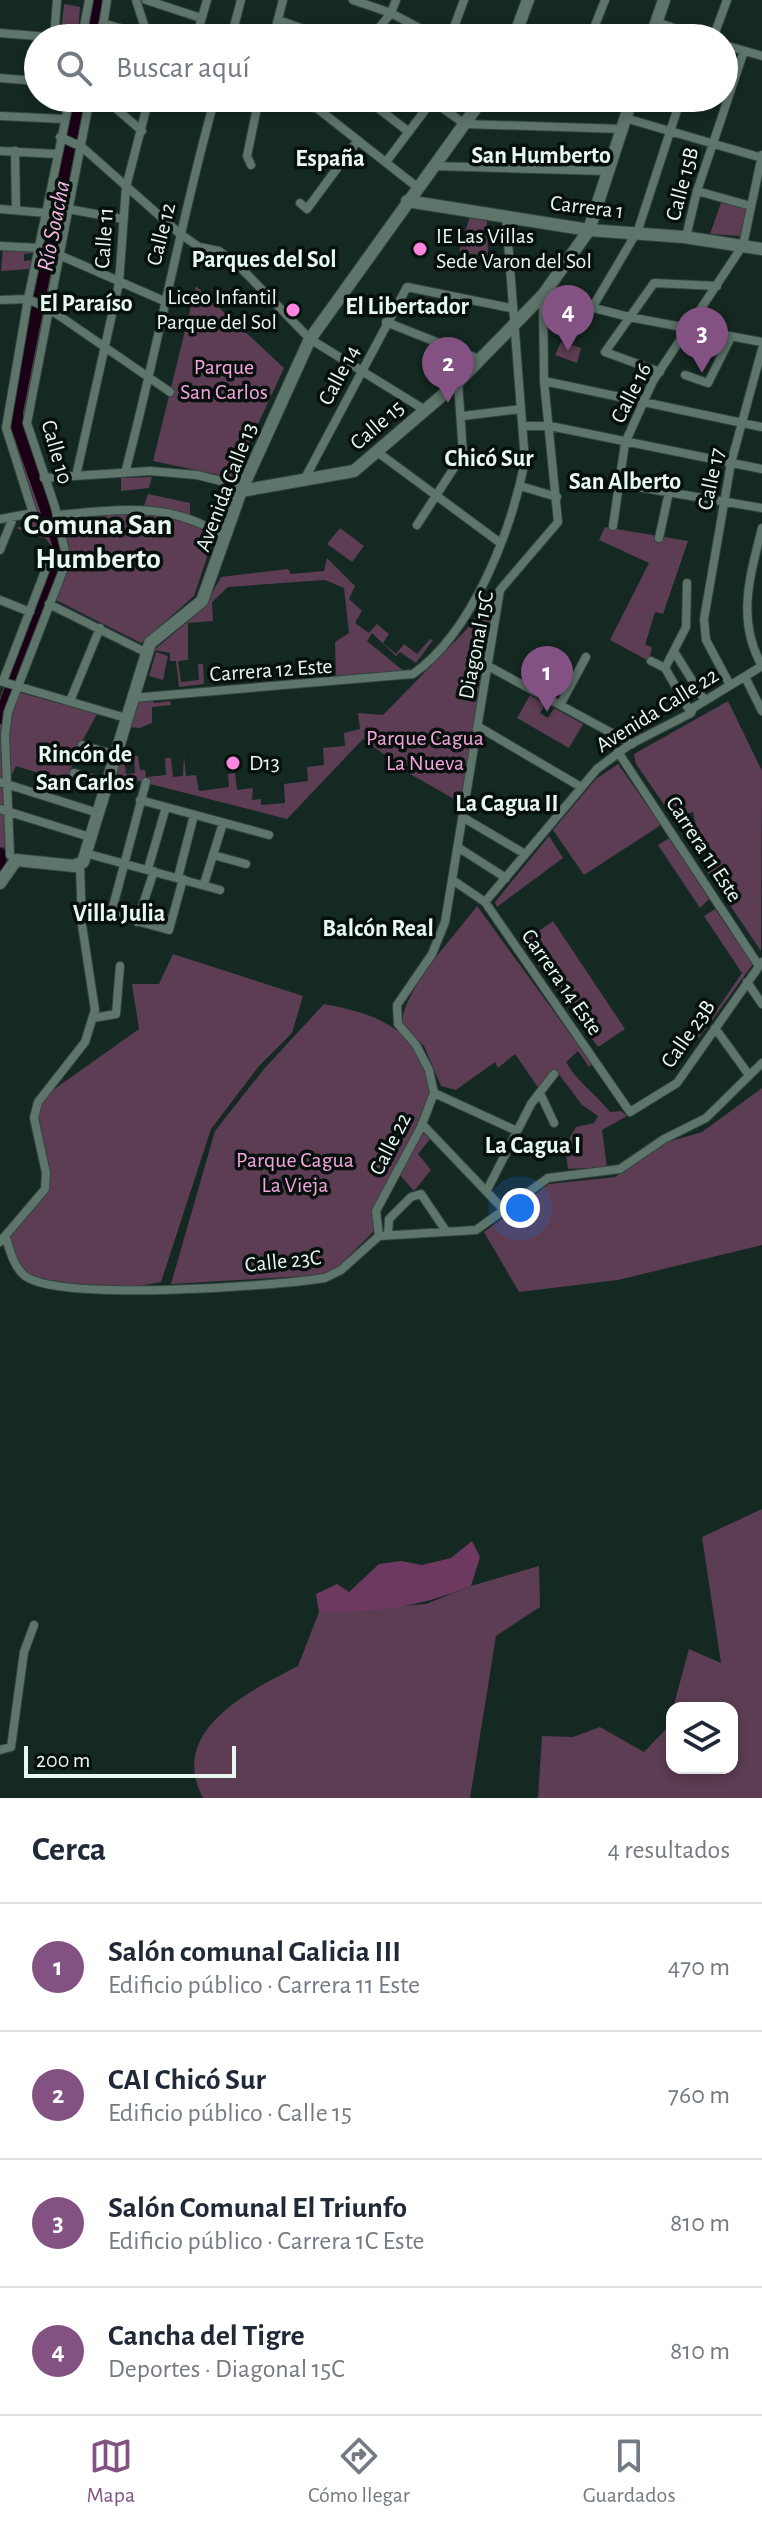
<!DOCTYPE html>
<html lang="es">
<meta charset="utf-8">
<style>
:root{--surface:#fff;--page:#f6f6f7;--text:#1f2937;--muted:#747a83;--line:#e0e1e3;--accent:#835283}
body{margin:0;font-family:"Alegreya Sans",sans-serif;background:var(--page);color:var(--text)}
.controls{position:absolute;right:24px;bottom:24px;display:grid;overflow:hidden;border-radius:16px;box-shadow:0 4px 12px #0003}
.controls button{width:72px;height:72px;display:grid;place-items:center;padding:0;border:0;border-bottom:2px solid var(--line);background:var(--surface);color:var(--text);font:40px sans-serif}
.scale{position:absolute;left:24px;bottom:20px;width:212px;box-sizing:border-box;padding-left:8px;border:4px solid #e9f7f1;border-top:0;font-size:22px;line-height:28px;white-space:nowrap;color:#e9f7f1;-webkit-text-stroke:6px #07100c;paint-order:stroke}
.you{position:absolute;left:520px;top:1208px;width:28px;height:28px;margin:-20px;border:6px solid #fff;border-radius:50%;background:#1a73e8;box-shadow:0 0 0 12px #1a73e833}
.badge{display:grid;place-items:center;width:52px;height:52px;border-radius:50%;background:var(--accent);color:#fff;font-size:26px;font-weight:700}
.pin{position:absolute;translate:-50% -66px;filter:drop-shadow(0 2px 4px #0008)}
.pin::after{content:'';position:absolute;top:42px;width:28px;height:24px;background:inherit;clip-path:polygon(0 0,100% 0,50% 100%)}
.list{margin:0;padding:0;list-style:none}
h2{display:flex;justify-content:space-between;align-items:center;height:104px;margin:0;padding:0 32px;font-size:34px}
h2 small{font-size:26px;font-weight:400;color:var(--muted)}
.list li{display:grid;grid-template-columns:52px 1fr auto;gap:24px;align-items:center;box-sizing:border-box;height:128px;padding:0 32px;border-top:2px solid var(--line)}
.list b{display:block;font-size:30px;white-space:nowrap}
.list p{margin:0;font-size:26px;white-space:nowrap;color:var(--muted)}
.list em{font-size:26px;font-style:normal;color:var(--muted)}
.icon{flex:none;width:44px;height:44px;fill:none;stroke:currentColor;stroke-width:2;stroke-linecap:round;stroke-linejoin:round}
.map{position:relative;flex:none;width:762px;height:1798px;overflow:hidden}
.search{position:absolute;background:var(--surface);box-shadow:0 4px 12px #0003;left:24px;right:24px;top:24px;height:88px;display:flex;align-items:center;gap:20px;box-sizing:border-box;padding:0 28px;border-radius:44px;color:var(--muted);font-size:30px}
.sheet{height:616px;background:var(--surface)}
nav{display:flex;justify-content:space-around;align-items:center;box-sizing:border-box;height:112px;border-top:2px solid var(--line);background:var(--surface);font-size:22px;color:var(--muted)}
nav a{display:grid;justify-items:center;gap:4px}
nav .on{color:var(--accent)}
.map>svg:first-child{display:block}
</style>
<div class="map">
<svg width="762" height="1798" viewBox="0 0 762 1798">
<rect width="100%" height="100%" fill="#142922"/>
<!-- green -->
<path fill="#5c3d53" d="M92,0H104L96,38H84Z
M64,4L80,7L78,37L61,34Z
M72,98H85L23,420L62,546V559L14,685L3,738L6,848L0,847V698L55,550L46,539L16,528L31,524L36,508L10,427Z
M722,200L747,207L741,236L710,234Z
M470,216L487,221L488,256L459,252Z
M3,249H33V253L24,254V261L32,260L31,269L1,271Z
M196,286L284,368L233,478L153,461Z
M561,342L581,348L577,363L555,355Z
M152,477L149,488L121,491V478Z
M148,494L190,503V522L215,533L194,596L141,643L54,599L72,562L63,520L142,511Z
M605,527L688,541L663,614L655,612L645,645L652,647L649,661L610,640L649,563L599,540Z
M340,528L364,546L352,562L327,544Z
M327,558L355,586L349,599L362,611L355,623L369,633L377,624L389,634L383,643L396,654L404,644L417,654L430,639L433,640L416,663L400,652L396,656L372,633L367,641L406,673L336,681L335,642L349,633L344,588L325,580L228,587L212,602L213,621L188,623V660L178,661L181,682L199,680L198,664H203L204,684L179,687L176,661H170V653L154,650L203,609L221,577L288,569L291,574L324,571Z
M497,587L461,803L412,775L363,739L287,819L115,775L123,747L126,774L135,773L134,756H138L140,770H145L146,777L166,775L165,758H171L173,777L183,776L184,756L186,776L196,775L199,791L229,787L228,774L235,773L237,790L253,788L252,800L261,799V805L285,803L284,784L308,781L307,767L324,765L323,748L345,746L344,733L360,729L358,713L383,715L466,630Z
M156,652L168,656L163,680L149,676Z
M18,692L97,714L74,756L68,782L16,766L11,776L8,734Z
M530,695L545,704L540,713L548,718L554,708L583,724L569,748L517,718Z
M152,700L154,703L170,701L171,705L152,707V723L140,728L129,727L136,701Z
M728,701L762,771L761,951L704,867L716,856L696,827L693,812L674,819L636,764L634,754Z
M618,764L661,825L584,875L553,830L596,779Z
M549,836L563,858L497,907L495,902Z
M669,838L709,899L700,908L658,845Z
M477,906L592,1064L589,1067L578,1051L566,1062C578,1083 595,1093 610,1112L621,1111L627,1116L602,1130L607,1167L568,1169L565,1146L576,1127L594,1123L598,1116L582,1105L555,1069L539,1089L515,1054L498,1068L495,1062L456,1090L441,1086L424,1046L402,1024C402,991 456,934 477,906Z
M715,909L753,964L699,1038L691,1026L718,1008L742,973L704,916Z
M553,921L625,1029L598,1047L522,943Z
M173,954L303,996L292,1033L259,1066L211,1129L161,1282L106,1292L27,1276L4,1238L44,1189L36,1102L139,1029L132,984H159Z
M324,1004C358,1010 401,1021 418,1055C423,1066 430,1077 431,1089C433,1134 373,1180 375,1230L338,1267L323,1275L171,1284L215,1131L264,1069Z
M762,1088V1245L618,1280L519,1292L484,1232L549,1184L615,1177L668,1142L702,1132Z
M422,1132L430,1139L418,1154L431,1170L414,1191L400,1175Z
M762,1509V1798H538L542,1736L573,1737L600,1727L644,1752L667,1728L672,1710V1768H732V1708H673L689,1649L721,1663L702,1537Z
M539,1566L540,1607L496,1636L470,1798H203C167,1730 250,1691 298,1666L319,1612L426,1604L471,1586Z"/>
<!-- forest -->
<path fill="#6d3960" d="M472,1541L480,1557L471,1586C413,1609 381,1611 319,1612L316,1594L337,1584L349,1592L379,1564L401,1561L422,1565L451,1558Z"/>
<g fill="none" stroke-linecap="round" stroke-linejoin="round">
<!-- river -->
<path stroke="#1b0015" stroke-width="12" d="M90,38L97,0
M0,718L61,552L17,427V412L79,98
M0,854V869"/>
<!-- street casing -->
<g stroke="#33443e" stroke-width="10">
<path id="street" d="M136,0L148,37
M146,0L201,18
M353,0L391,13L438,38
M278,20L330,38
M656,22L704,38
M103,23L152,38
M0,33L61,38
M54,38L57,0
M82,38L89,0
M101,38L107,0
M196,38L207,0
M231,38L241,0
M273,38L283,0
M371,38L391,13L396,0
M450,38L464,0
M590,38L605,0
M713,38L727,0
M724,45L762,56
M0,78L36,81L38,62
M104,98L142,131
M291,98L318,109L417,187
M365,98L409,132
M428,98L465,124L622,129
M318,109L326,98
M0,116L64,119
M625,118L762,158
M60,137L82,147L179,233L199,247L219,251L240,267L310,339L425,410
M0,151L57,154
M15,151L16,210
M386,162L432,101
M251,165L247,156L259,98
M434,166L608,171
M697,191L751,206
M300,203L307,209L358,140
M0,209L46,213
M68,209L123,219
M686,237L697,191L744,51
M0,246L40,248
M57,254L164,301
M0,300L28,299L48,308L170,392
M592,308L638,230L681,98
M386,322L479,359
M660,372L605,352L654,283L717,286
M685,375L708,383L731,337
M544,381L762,427
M463,416L521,409
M525,426H550L762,469
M376,451L499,542
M125,473C158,348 180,222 215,98
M76,476L119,283L126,187L149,98
M44,478L150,471L197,475L241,486V491
M304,480L407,287L511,308
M620,484L762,508
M520,486L557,497
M57,515C119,510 169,500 225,537
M0,519L33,513L6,428L28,299L70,98
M417,525L463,454L458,382
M613,526L625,443L653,381L743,245L762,155
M659,538L669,492
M0,550L13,518
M0,600L30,612
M49,604L145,652
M675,653L705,701
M651,661L665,668
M488,666L632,744
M762,666C736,620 750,576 762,528
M665,668L686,627L687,583
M665,668L691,713
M745,677L762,711
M0,681L126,718
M3,681L50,558
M730,685L706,640L704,619L731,463L762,349
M132,698L413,674C473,632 511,531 525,461L506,216
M70,701L100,628
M560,705L586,657
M479,727L581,787
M82,745L115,755
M618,752L759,966
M74,773L105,783
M0,782L98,813
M146,782L111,914L169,930L183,879
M140,800L269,835
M0,809L90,837
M464,818L525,854
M459,848L506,878
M85,853L220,890
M10,855L5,735L8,712L67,560L55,507L27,423L90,98
M213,855L246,864
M148,869L166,807
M178,877L194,815
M454,881L485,902L630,1112L677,1083L762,962
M204,884L223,823
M485,902L597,769L629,745L691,713L693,708L762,666
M137,922L154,871
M747,982L762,1004
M93,1018L116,1014L120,966
M715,1028L749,1075
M434,1093L429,1070L416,1045L398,1024L397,1005L432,954L445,922L500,590L558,522L544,381L543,295L629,317L762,342
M434,1093L517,1131
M540,1093L554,1123
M422,1124L503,1209
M487,1190L531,1104L554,1074
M388,1235L389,1219L411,1197L421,1194L446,1231
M379,1236L376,1211L421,1127L434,1093
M6,1238C10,1251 14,1267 25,1276C61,1302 275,1286 325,1278L341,1270L379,1236L476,1230L548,1178L620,1169L664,1139L706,1118L762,1063
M0,1242L45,1189L46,1173L34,1118L38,1102L85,1042L95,1010L82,925L80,866
M0,1750L11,1747L24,1652L34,1625"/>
</g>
<!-- secondary casing -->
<g stroke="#33443e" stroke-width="14">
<path id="secondary" d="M514,38L528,0
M651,38L664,0
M407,201L589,230L684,237L762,249
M241,491L354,471L458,382L543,295L589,230L632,98
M0,883L16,860L74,866L83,862L150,643L202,601L241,491L310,339L483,98"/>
</g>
<!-- street -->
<use href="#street" stroke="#5e756c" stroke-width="8"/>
<!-- secondary -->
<use href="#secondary" stroke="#5e756c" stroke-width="12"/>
</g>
<!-- markers -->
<g fill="#fe85e0" stroke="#07100c" stroke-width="3">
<circle cx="420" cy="249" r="8"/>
<circle cx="293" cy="310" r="8"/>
<circle cx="233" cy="763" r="8"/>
</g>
<g text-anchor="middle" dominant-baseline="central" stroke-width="7" stroke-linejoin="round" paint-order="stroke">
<!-- street labels -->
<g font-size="22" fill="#e9f7f1" stroke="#07100c">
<text transform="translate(682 184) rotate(-75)">Calle 15B</text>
<text transform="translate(587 207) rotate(7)">Carrera 1</text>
<text transform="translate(161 234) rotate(-76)">Calle 12</text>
<text transform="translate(104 238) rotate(-86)">Calle 11</text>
<text transform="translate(339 375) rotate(-62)">Calle 14</text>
<text transform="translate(631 393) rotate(-63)">Calle 16</text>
<text transform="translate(377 425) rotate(-41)">Calle 15</text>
<text transform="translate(57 452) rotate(74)">Calle 10</text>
<text transform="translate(711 479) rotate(-78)">Calle 17</text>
<text transform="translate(226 487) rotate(-69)">Avenida Calle 13</text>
<text transform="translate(476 645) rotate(-79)">Diagonal 15C</text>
<text transform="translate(271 670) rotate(-4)">Carrera 12 Este</text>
<text transform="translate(657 710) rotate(-32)">Avenida Calle 22</text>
<text transform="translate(704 849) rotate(57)">Carrera 11 Este</text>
<text transform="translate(562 982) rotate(55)">Carrera 14 Este</text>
<text transform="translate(688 1034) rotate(-55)">Calle 23B</text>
<text transform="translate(390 1144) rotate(-63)">Calle 22</text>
<text transform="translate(283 1261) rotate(-6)">Calle 23C</text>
</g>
<!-- poi labels -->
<g font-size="22" fill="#e9f7f1" stroke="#07100c" text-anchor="start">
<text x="436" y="236">IE Las Villas<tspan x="436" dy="25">Sede Varon del Sol</tspan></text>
<text x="277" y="297" text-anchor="end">Liceo Infantil<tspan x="277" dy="25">Parque del Sol</tspan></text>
<text x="249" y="763">D13</text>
</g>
<!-- park labels -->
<g font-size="22" fill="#f6a5e0" stroke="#07100c">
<text x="224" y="367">Parque<tspan x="224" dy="25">San Carlos</tspan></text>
<text x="425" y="738">Parque Cagua<tspan x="425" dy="25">La Nueva</tspan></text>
<text x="295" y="1160">Parque Cagua<tspan x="295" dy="25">La Vieja</tspan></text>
</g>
<!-- neighbourhood labels -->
<g font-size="24" font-weight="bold" fill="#e9f7f1" stroke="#07100c">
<text x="541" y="156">San Humberto</text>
<text x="330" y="159">España</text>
<text x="264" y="260">Parques del Sol</text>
<text x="86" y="304">El Paraíso</text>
<text x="407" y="307">El Libertador</text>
<text x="489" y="459">Chicó Sur</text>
<text x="625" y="482">San Alberto</text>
<text x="85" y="755">Rincón de<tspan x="85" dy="28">San Carlos</tspan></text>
<text x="507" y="804">La Cagua II</text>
<text x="119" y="914">Villa Julia</text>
<text x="378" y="929">Balcón Real</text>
<text x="533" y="1146">La Cagua I</text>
</g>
<!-- water labels -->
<g font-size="24" font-style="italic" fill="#f6b5e3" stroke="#07100c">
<text transform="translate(54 226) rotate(-79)">Río Soacha</text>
</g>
<!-- district labels -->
<g font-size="30" font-weight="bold" fill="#e9f7f1" stroke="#07100c">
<text x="98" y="525">Comuna San<tspan x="98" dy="34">Humberto</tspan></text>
</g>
</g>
</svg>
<div class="controls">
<button><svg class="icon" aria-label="layers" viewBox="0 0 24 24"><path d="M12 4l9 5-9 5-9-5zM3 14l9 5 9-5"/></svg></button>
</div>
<div class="scale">200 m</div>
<div class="you"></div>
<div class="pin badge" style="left:547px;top:712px">1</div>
<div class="pin badge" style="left:448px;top:403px">2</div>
<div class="pin badge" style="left:702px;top:373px">3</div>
<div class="pin badge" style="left:568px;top:351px">4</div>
<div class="search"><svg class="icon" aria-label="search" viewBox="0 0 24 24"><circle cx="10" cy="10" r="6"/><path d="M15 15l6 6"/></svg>Buscar aquí</div>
</div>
<section class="sheet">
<h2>Cerca<small>4 resultados</small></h2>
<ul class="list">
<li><span class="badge">1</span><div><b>Salón comunal Galicia III</b><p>Edificio público · Carrera 11 Este</p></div><em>470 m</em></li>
<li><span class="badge">2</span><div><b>CAI Chicó Sur</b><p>Edificio público · Calle 15</p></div><em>760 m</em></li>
<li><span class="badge">3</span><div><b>Salón Comunal El Triunfo</b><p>Edificio público · Carrera 1C Este</p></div><em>810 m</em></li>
<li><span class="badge">4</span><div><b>Cancha del Tigre</b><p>Deportes · Diagonal 15C</p></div><em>810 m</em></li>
</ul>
</section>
<nav>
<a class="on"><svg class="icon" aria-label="map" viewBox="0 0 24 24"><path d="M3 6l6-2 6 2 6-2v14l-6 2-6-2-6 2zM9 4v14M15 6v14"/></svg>Mapa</a>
<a><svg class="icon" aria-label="directions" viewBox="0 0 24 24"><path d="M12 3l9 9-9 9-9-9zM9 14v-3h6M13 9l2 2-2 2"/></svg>Cómo llegar</a>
<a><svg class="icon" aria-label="saved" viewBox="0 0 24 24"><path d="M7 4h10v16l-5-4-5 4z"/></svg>Guardados</a>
</nav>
